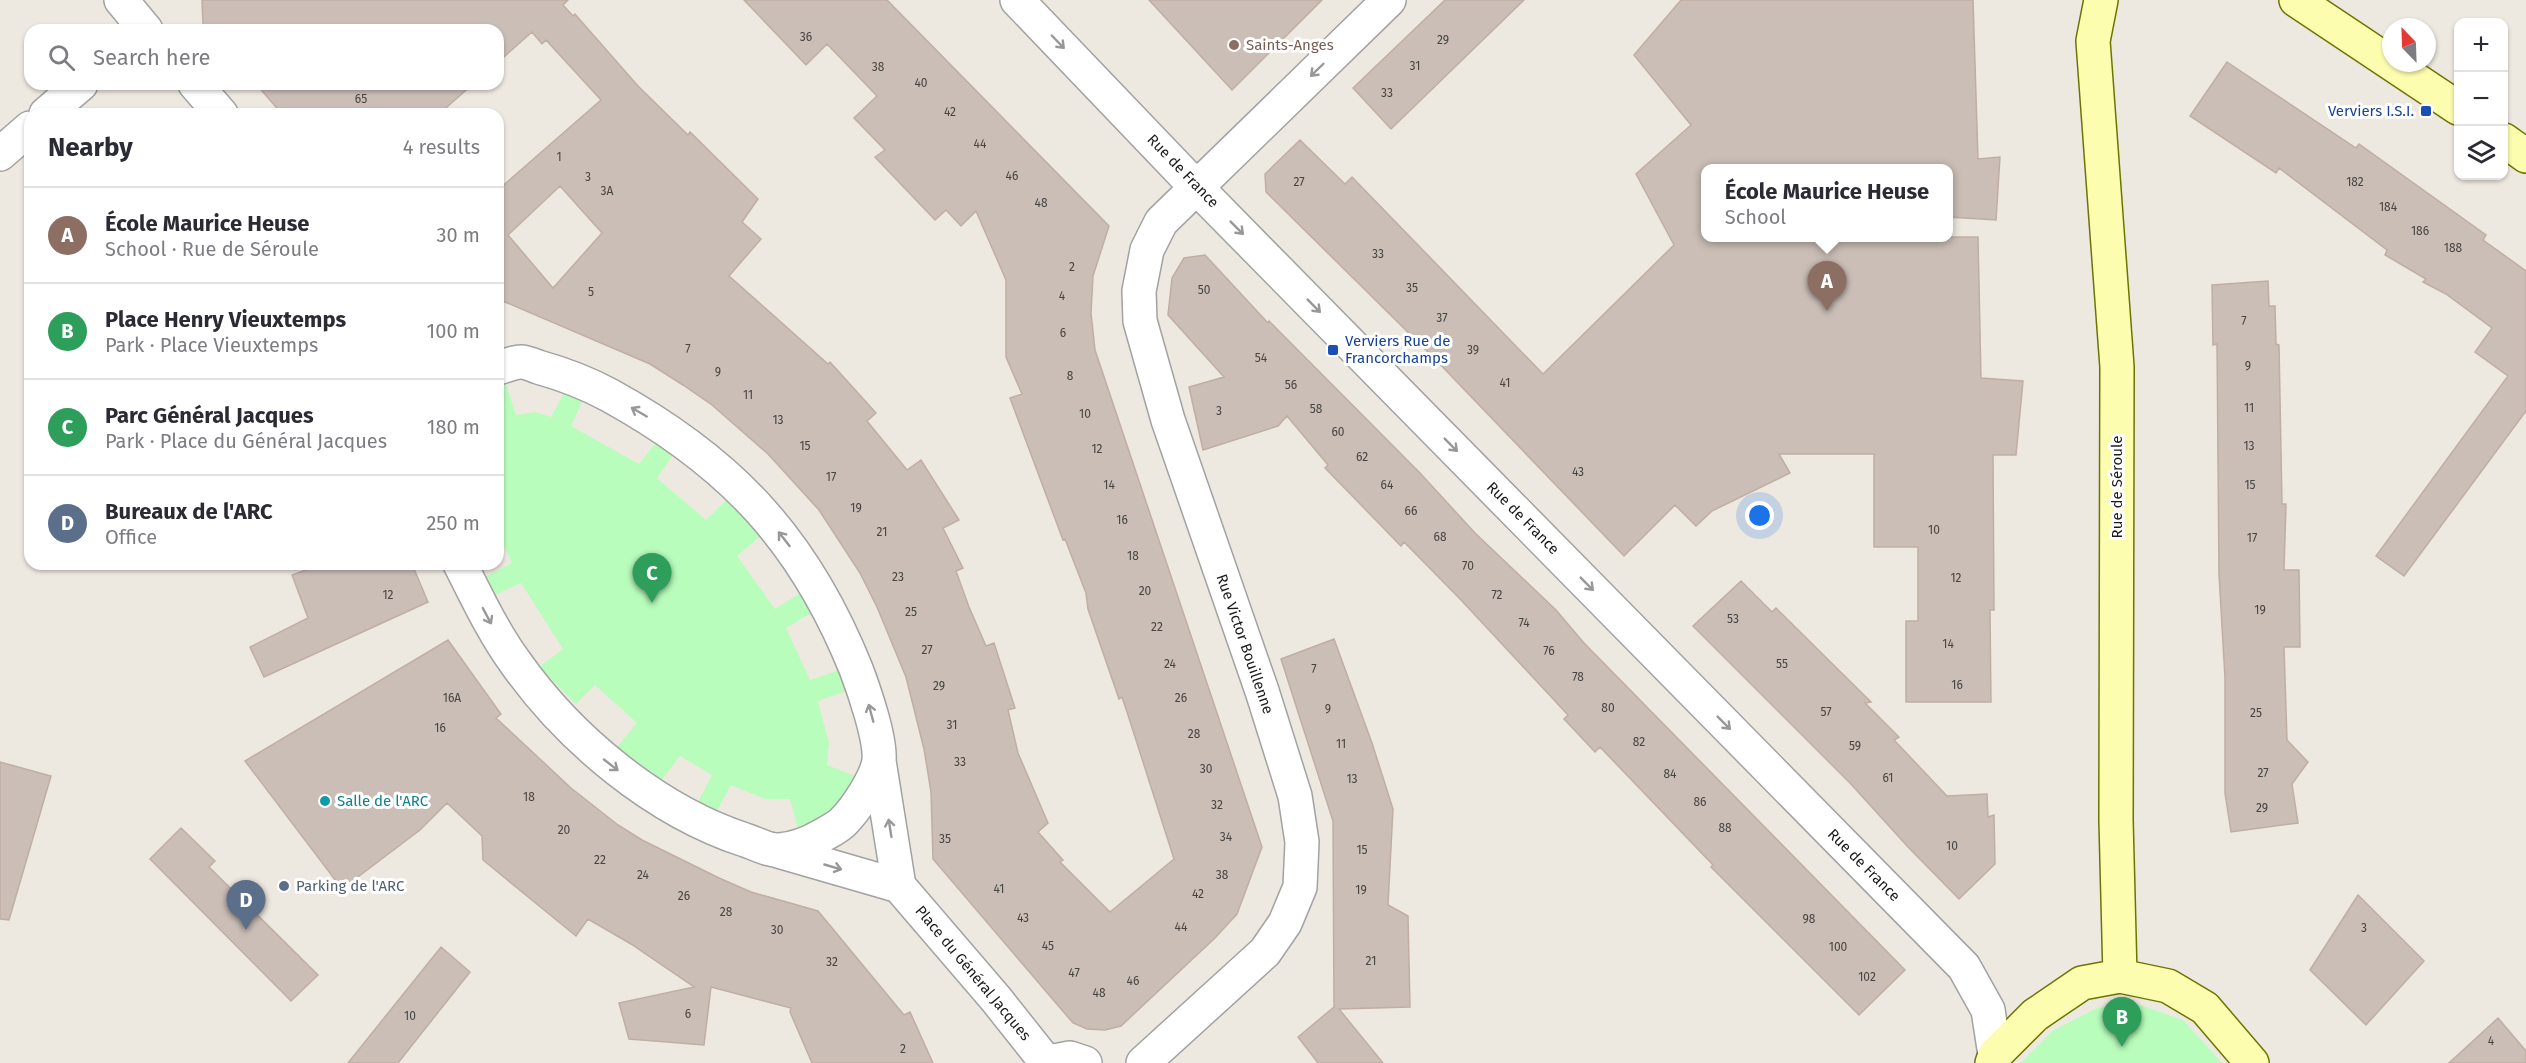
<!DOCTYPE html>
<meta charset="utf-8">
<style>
:root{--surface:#fff;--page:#f2f2f3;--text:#2b2b33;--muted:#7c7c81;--line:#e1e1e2;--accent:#c70007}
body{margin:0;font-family:"Fira Sans",sans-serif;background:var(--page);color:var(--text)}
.controls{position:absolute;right:18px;top:18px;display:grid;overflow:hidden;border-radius:12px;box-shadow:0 2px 4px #0004}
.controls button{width:54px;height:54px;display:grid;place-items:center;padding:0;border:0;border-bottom:2px solid var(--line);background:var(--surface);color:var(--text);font:30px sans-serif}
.compass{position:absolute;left:2382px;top:18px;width:54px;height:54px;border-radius:50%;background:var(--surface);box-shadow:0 2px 4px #0004;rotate:337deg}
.you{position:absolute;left:1760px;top:516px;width:21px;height:21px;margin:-15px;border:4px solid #fff;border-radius:50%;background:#1a73e8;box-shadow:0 0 0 9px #1a73e833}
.badge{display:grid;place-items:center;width:39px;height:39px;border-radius:50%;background:var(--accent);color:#fff;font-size:20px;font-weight:700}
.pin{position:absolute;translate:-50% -50px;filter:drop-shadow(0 2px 3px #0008)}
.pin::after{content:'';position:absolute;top:32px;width:21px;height:18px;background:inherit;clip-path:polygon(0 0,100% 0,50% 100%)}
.popup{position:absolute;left:1701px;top:164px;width:252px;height:78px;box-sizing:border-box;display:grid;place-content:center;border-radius:12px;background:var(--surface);filter:drop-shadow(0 2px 4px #0005);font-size:20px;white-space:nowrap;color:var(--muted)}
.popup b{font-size:22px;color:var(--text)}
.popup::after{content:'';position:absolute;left:50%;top:100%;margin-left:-12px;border:12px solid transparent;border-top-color:var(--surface)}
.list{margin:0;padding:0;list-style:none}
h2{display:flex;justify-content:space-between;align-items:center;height:78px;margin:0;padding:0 24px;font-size:26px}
h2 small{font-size:20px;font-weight:400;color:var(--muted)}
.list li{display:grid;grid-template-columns:39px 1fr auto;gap:18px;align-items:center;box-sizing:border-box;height:96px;padding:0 24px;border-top:2px solid var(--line)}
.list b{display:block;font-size:22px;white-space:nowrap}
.list p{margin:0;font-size:20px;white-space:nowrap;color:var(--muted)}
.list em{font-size:20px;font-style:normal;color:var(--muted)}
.icon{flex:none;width:33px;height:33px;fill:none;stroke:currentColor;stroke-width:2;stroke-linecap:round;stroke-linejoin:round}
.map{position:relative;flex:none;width:2526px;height:1063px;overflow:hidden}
.search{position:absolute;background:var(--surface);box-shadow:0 2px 4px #0004;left:24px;top:24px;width:480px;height:66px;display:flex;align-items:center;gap:15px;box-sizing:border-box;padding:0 21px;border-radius:18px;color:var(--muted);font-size:22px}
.panel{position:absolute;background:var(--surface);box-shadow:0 2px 4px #0004;left:24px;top:108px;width:480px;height:462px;border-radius:18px}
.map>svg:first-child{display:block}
</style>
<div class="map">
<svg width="2526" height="1063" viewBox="0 0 2526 1063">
<rect width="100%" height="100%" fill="#eee9e0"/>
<!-- park -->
<path fill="#b8fdbc" d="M506,384L516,415L535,412L551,417L566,389L584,398L571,426L639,464L658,440L675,452L657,478L706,520L728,498L761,536L737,556L775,609L802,592L813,612L786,628L810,680L839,670L847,691L818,701L829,743L827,765L855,776C843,803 824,819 798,829L790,799H765L731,785L716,812L698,802L712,775L680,756L661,781L617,747L637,723L595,685L576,704L539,667L563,649L521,583L493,596L483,578L512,563L498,533V387Z
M2137,1004L2183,1020L2222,1063H2021L2052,1031L2097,1008Z"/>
<!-- building -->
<path fill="#cabeb6" stroke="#c0aea2" stroke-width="1.5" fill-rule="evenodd" d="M202,0H568L563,5L573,16L575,14L638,86L688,135L690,132L758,199L742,222L761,239L729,276L828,364L830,362L876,413L867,421L907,470L921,460L959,520L943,528L963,568L956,571L969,607L986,646L994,643L1015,708L1008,710L1018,753L1048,823L1038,832L1063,860L1060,862L1110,912L1174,859L1128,715L1122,697L1119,699L1088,609L1086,593L1065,539L1063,540L1010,398L1022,394L1006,357V280L976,211L961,226L946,210L935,220L875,157L885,150L854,118L877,96L827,44L806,65L744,0H887L1109,226L1093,276L1091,313L1095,350L1262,847L1237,914L1215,938L1121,1026L1105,1030L1087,1029L1073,1023L933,859L931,792L924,749L906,677L877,607L860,573L819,510L768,454L712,405L683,385L650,364L498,299V190L601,100L546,40L542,44L532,32L498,62V30H209L203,24ZM560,186L602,233L553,288L508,235Z
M1149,0H1322L1232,90Z
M1445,0H1524L1391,129L1353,88Z
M1681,0H1973L1978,159L2000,157L1996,220L1948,217V168H1706V237H1978L1981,378L2023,381L2016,455H1993L1994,610H1990L1991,702H1906V621H1918V547H1874V454H1779L1790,473L1712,511L1696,526L1675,505L1624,556L1433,357L1266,192L1265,174L1300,140L1345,184L1352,177L1543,374L1674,245L1636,174L1691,125L1634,55Z
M2227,62L2356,148L2359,144L2486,235L2483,240L2526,271V411L2404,576L2376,556L2508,376L2475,352L2492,328L2446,294L2423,282L2426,279L2385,255L2387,250L2279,168L2276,173L2190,116Z
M256,84H473L439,114H282Z
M1205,255L1268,323L1269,321L1420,473L1475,533L1556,610L1584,643L1905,970L1859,1015L1711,867L1713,865L1600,747L1595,752L1564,719L1568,715L1461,600L1404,542L1401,546L1325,468L1328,465L1287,416L1278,426L1203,450L1189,387L1224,377L1168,315L1172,278L1184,258Z
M2268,281L2269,306H2275L2276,344L2279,345L2282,504H2286L2284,570H2299L2300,647H2284L2287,740L2308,762L2292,784L2298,823L2231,832L2225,793V678L2219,574L2217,344L2213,345L2212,285Z
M323,564H412L428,602L264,677L250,647L308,618L292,575Z
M1741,581L1772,612L1776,608L1871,702L1865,703L1899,737L1894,740L1947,796L1987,794L1988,817L1994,815L1995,864L1959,899L1908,847L1850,783L1693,626Z
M1334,639L1372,743L1393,809L1388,905L1408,916L1410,1007L1339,1009L1383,1063H1318L1298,1037L1334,1007L1333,821L1281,659Z
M448,640L501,714L496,718L571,788L618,825L642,840L719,878L751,892L818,911L904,1015L910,1012L933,1063H812L790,1012L791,1008L711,987L704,1045L629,1039L619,1003L694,987L631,944L588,919L576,936L483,860L482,836L447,803L420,830L342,889L245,761Z
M0,762L51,776L9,920L0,919Z
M181,828L215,861L209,867L318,975L291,1001L150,859Z
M2358,895L2424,961L2366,1025L2310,970Z
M441,947L470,972L398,1063H348Z
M2498,1018L2526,1051V1063H2449Z"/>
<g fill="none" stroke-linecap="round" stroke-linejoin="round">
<!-- street casing -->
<g stroke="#a2a2a2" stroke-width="36">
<path id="street" d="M121,0L146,30
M1017,0L1196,187L1964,967L1988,1010L1995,1055
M195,84L221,114
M46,114L81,84
M0,154L30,128
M460,564C477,597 493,632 515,662C569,739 656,811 745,840C755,843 769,851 779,850C794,849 811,842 823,835C830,831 838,827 843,822C856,809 876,779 879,761C881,739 864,690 856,669C804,540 731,462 609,395C585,382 563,374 538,367C533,365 526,362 521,362C514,362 505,366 498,368
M879,761L899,886
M778,851L899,886L996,999L1046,1062
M1044,1063L1070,1058L1085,1063
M1143,1063L1265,952L1285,923L1300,887L1302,842L1295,796L1262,691L1168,420L1140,321L1139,291L1147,250L1161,222L1389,0"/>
</g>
<!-- secondary casing -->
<g stroke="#6c7500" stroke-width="36">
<path id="secondary" d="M2101,0L2093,41L2117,367L2116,820L2120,976
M2296,0L2458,108
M2504,140L2526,156
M1992,1063L1995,1055L2035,1015L2082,983L2120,976L2168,986L2205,1008L2252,1063"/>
</g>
<!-- street -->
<use href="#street" stroke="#fff" stroke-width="33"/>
<!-- secondary -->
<use href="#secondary" stroke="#fcfdaf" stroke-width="33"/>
</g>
<!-- one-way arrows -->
<defs><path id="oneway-shaft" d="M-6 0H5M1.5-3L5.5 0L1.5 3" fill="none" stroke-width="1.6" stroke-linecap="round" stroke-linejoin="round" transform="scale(1.5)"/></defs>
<g stroke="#989898">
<use href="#oneway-shaft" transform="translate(1058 42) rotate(46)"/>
<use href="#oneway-shaft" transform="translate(1317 70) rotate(136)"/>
<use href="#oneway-shaft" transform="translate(1237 228) rotate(45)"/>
<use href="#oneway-shaft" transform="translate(1314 306) rotate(45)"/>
<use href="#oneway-shaft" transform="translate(639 412) rotate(-150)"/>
<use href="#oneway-shaft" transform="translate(1451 445) rotate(45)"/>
<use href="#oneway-shaft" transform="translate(784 539) rotate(-128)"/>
<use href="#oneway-shaft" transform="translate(1587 584) rotate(45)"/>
<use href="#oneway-shaft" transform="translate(487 616) rotate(62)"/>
<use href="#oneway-shaft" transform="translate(871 713) rotate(-105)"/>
<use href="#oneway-shaft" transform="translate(1724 723) rotate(45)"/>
<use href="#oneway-shaft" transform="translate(611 765) rotate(38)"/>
<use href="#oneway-shaft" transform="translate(890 828) rotate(-99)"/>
<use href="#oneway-shaft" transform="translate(833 867) rotate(16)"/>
</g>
<!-- markers -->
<circle fill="#8d6e63" stroke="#fff" stroke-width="2" cx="1234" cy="45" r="6"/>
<g fill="#1a4fb4" stroke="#fff" stroke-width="2">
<rect x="2420" y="105" width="12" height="12" rx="3"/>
<rect x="1327" y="344" width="12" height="12" rx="3"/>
</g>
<circle fill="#0f9aa8" stroke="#fff" stroke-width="2" cx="325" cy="801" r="6"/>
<circle fill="#5c6f8a" stroke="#fff" stroke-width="2" cx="284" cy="886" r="6"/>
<g text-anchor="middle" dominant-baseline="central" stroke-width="6" stroke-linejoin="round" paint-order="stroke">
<!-- number labels -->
<g font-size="12" fill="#474442">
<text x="806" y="37">36</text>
<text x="1443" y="40">29</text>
<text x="1415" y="66">31</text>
<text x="878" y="67">38</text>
<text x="921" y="83">40</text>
<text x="1387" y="93">33</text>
<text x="361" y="99">65</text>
<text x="950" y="112">42</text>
<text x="980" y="144">44</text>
<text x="559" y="157">1</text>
<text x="1012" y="176">46</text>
<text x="588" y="177">3</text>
<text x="1299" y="182">27</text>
<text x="2355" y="182">182</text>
<text x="607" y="191">3A</text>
<text x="1041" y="203">48</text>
<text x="2388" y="207">184</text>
<text x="2420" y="231">186</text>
<text x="2453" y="248">188</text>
<text x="1378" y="254">33</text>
<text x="1072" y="267">2</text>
<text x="1412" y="288">35</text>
<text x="1204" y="290">50</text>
<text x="591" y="292">5</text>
<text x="1062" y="296">4</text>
<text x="1442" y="318">37</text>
<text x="2244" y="321">7</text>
<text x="1063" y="333">6</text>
<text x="688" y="349">7</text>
<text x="1473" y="350">39</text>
<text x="1261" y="358">54</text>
<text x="2248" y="366">9</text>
<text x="718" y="372">9</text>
<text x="1070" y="376">8</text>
<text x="1505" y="383">41</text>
<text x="1291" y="385">56</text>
<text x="748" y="395">11</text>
<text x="2249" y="408">11</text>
<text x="1316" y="409">58</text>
<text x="1219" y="411">3</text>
<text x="1085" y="414">10</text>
<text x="778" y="420">13</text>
<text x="1338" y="432">60</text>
<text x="805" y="446">15</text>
<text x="2249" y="446">13</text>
<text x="1097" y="449">12</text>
<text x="1362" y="457">62</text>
<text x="1578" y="472">43</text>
<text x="831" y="477">17</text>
<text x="1109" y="485">14</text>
<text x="1387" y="485">64</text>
<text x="2250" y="485">15</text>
<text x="856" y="508">19</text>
<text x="1411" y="511">66</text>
<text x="1122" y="520">16</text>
<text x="1934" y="530">10</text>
<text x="882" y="532">21</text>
<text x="1440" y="537">68</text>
<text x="2252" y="538">17</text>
<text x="1133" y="556">18</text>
<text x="1468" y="566">70</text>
<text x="898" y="577">23</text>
<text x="1956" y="578">12</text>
<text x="1145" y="591">20</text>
<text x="388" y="595">12</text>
<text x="1497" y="595">72</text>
<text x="2260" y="610">19</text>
<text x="911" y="612">25</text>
<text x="1733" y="619">53</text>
<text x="1524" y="623">74</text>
<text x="1157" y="627">22</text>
<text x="1948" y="644">14</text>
<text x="927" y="650">27</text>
<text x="1549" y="651">76</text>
<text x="1170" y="664">24</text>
<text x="1782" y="664">55</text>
<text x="1314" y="669">7</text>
<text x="1578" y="677">78</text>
<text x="1957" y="685">16</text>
<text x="939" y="686">29</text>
<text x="452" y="698">16A</text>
<text x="1181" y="698">26</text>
<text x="1608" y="708">80</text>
<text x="1328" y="709">9</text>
<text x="1826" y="712">57</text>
<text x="2256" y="713">25</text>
<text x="952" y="725">31</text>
<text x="440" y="728">16</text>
<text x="1194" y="734">28</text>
<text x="1639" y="742">82</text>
<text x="1341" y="744">11</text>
<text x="1855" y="746">59</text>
<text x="960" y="762">33</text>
<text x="1206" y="769">30</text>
<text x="2263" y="773">27</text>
<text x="1670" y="774">84</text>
<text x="1888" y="778">61</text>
<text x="1352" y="779">13</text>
<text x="529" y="797">18</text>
<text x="1700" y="802">86</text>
<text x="1217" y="805">32</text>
<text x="2262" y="808">29</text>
<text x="1725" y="828">88</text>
<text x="564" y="830">20</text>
<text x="1226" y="837">34</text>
<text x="945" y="839">35</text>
<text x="1952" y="846">10</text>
<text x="1362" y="850">15</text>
<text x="600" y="860">22</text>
<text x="643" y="875">24</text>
<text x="1222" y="875">38</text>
<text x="999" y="889">41</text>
<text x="1361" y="890">19</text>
<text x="1198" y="894">42</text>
<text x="684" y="896">26</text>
<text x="726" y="912">28</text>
<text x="1023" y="918">43</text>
<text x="1809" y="919">98</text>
<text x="1181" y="927">44</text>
<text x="2364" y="928">3</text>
<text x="777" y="930">30</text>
<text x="1048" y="946">45</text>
<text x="1838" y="947">100</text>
<text x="1371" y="961">21</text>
<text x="832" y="962">32</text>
<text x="1074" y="973">47</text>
<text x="1867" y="977">102</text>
<text x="1133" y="981">46</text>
<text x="1099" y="993">48</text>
<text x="688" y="1014">6</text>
<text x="410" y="1016">10</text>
<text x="2491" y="1041">4</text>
<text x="903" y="1049">2</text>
</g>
<!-- education labels -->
<g font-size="15" fill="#785e54" stroke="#fff" text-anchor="start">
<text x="1246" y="45">Saints-Anges</text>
</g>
<!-- transit labels -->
<g font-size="15" fill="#164399" stroke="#fff" text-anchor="end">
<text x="2414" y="111">Verviers I.S.I.</text>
<text x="1345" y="341" text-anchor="start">Verviers Rue de<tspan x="1345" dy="17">Francorchamps</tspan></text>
</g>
<!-- street labels -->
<g font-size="15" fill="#1b1b1b" stroke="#fff">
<text transform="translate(1183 171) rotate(46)">Rue de France</text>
<text transform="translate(2117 487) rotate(-90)">Rue de Séroule</text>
<text transform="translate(1523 518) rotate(45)">Rue de France</text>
<text transform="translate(1245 644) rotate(71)">Rue Victor Bouillenne</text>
<text transform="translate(1864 865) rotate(45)">Rue de France</text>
<text transform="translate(973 973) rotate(50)">Place du Général Jacques</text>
</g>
<!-- culture labels -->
<g font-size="15" fill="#0d838f" stroke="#fff" text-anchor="start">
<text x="337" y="801">Salle de l'ARC</text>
</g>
<!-- service labels -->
<g font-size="15" fill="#4e5e75" stroke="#fff" text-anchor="start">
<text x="296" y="886">Parking de l'ARC</text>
</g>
</g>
</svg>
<div class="controls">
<button>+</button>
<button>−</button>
<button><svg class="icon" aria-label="layers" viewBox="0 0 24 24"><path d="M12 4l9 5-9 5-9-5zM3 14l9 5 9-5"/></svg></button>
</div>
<svg class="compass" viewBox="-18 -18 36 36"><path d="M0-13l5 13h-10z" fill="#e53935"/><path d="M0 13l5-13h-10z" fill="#7c7c81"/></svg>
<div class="you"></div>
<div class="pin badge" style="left:1827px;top:311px;background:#8d6e63">A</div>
<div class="popup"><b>École Maurice Heuse</b>School</div>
<div class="pin badge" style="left:2122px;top:1047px;background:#2e9e5b">B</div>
<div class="pin badge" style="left:652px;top:603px;background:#2e9e5b">C</div>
<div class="pin badge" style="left:246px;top:930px;background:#5c6f8a">D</div>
<div class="search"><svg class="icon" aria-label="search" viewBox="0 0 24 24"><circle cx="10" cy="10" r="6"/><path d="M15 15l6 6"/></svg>Search here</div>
<section class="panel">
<h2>Nearby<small>4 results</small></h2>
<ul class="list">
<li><span class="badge" style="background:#8d6e63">A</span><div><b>École Maurice Heuse</b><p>School · Rue de Séroule</p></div><em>30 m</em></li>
<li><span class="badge" style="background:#2e9e5b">B</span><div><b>Place Henry Vieuxtemps</b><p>Park · Place Vieuxtemps</p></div><em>100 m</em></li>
<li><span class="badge" style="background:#2e9e5b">C</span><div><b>Parc Général Jacques</b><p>Park · Place du Général Jacques</p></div><em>180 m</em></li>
<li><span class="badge" style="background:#5c6f8a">D</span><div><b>Bureaux de l'ARC</b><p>Office</p></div><em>250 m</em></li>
</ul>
</section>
</div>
